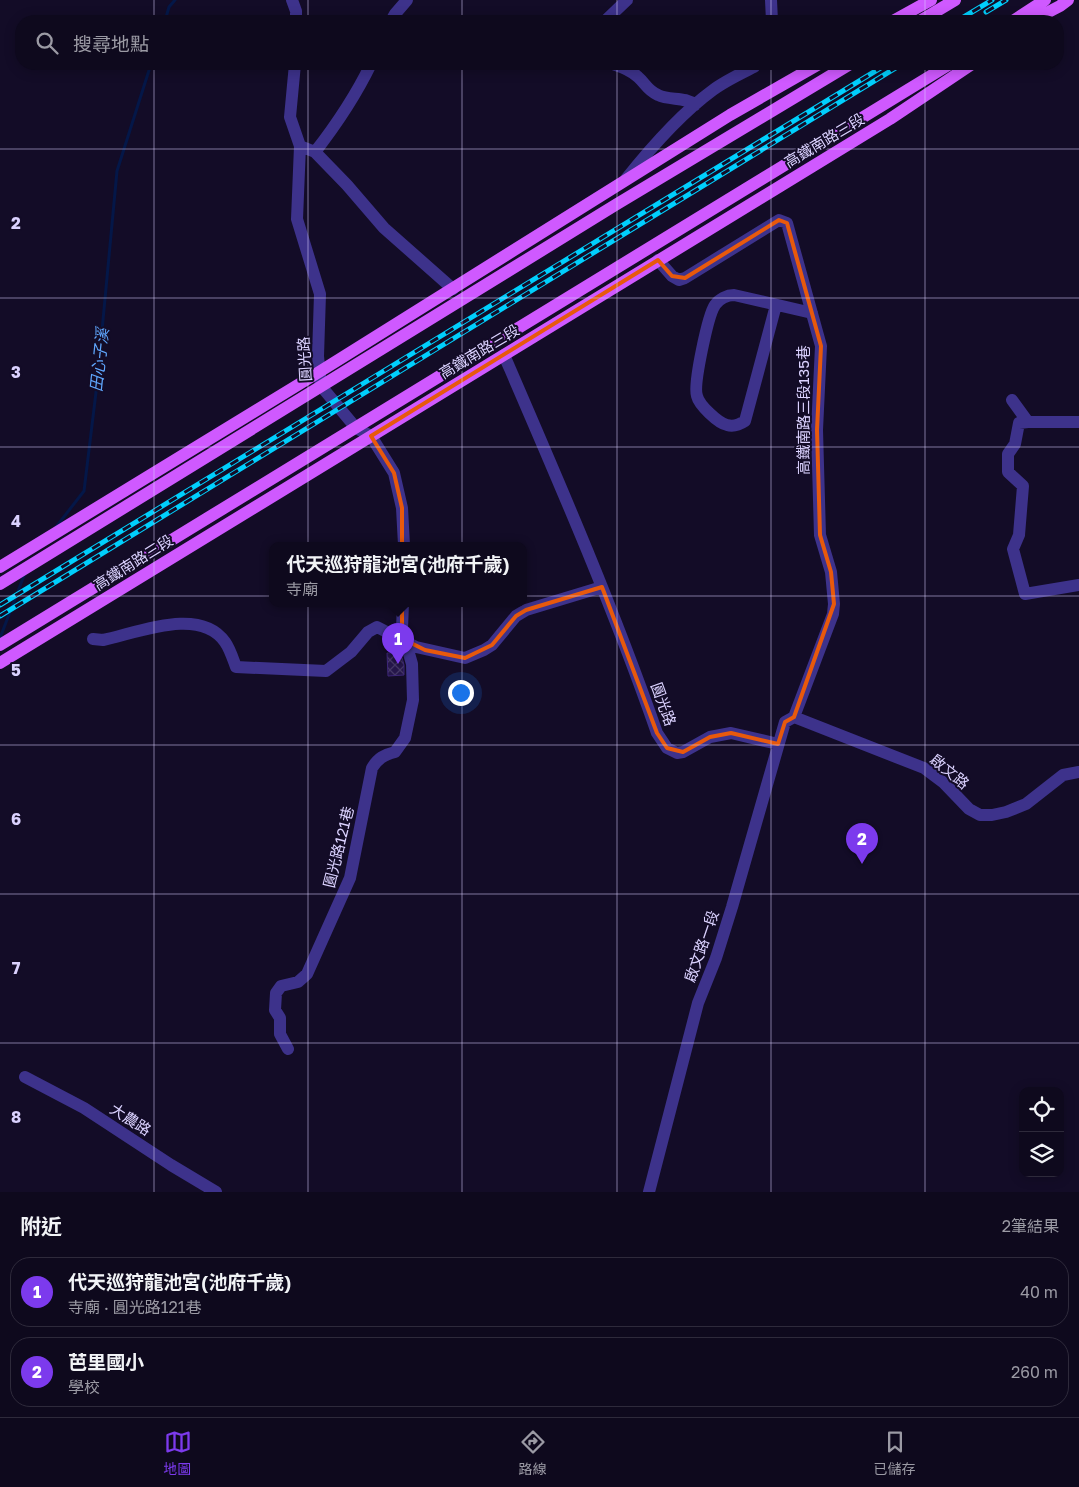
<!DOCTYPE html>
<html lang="zh-TW">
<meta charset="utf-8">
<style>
:root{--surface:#0e091d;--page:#1c172a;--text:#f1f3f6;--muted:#9b9aa4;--line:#2e2a3b;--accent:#7c3aed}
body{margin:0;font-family:"Golos Text","Noto Sans TC",sans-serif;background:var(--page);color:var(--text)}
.controls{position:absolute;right:15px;bottom:15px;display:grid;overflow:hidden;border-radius:10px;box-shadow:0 2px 12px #0003}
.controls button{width:45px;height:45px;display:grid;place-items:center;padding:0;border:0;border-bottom:1px solid var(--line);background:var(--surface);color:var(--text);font:25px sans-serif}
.you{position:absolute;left:460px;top:692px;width:18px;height:18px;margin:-12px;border:4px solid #fff;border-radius:50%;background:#1a73e8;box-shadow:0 0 0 8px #1a73e833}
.badge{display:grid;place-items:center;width:32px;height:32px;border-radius:50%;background:var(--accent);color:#fff;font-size:16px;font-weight:700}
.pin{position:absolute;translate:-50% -41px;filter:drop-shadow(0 1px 2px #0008)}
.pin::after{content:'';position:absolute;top:26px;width:18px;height:15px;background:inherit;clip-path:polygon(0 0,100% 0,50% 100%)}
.popup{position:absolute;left:269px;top:542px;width:258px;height:65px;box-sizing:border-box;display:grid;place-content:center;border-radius:10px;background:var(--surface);filter:drop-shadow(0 1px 4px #0005);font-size:16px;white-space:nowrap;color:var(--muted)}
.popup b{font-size:19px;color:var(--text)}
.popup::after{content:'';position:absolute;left:50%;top:100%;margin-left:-10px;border:10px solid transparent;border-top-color:var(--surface)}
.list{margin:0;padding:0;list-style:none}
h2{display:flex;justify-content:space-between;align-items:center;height:65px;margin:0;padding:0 20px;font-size:21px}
h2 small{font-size:16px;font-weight:400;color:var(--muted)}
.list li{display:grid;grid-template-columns:32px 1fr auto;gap:15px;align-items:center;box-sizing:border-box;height:70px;margin:0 10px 10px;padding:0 10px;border:1px solid var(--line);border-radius:20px}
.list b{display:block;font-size:19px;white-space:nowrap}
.list p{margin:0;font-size:16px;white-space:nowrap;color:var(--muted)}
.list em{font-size:16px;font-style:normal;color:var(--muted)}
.icon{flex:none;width:28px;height:28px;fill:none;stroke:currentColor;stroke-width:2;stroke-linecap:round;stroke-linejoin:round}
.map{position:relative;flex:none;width:1079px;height:1192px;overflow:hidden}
.search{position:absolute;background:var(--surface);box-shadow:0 2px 12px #0003;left:15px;right:15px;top:15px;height:55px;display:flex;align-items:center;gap:12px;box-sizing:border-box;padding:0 18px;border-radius:20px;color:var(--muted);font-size:19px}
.sheet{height:225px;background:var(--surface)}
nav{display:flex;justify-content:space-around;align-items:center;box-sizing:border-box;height:70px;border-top:1px solid var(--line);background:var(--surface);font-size:14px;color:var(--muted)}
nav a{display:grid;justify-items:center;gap:2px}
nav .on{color:var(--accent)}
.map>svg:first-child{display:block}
</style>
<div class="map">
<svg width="1079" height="1192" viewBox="0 0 1079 1192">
<defs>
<pattern id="building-cross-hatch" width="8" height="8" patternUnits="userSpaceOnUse" patternTransform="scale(1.25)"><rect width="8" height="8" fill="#25164a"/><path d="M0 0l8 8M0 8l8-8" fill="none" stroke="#443765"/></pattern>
</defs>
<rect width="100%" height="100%" fill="#130c27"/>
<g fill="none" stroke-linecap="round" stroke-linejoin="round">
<!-- stream -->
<path stroke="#041748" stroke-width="3" d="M165,21L169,7L175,0
M56,527L84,491L97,384L117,171L151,64
M0,638L25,573"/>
</g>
<!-- building -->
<path fill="url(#building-cross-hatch)" stroke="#3d2678" d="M391,645L399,647L404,665V675L388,676L387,653H392Z"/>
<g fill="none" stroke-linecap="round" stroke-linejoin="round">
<!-- minor -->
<path stroke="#3d328b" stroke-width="12" d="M292,0L296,11V21
M771,0L772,21
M391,21L395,14L407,0
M605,21L627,0
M295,64L290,117L300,146L297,219L320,294L318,356L321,386L356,428L371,436L394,473L402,508L404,545
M613,64C622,67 631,70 638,77C646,84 647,90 658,95C670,101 685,96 695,105
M300,146L315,152L347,185L384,228L453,289
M315,152C336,125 356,95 371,64
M626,179C649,150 683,112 713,90C725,81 740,74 754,67L755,64
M658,260L672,276L679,280L685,278L779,220L787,223L790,234L821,346L817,430L820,535L831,572L834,604L833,614L794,717
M776,305L745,421C739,425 734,427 727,425C718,423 699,405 697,396C693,385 708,315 715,305C719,299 727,295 734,295L812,313
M504,355C558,480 612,604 657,733L667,748L677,753L683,752L710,737L731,733L778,744
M1012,400L1028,422H1079
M1028,422L1019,423L1015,444L1008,454V472L1023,486L1019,535L1013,549L1025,594L1079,585
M93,639L103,640C137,633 200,606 225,642C230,649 233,659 236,667L326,671L351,652L368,632L377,627L416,647L465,658L484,650L492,645L516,616L526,610L602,587
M794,717L924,768L944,783L969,809L980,815H992L1006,812L1026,804L1063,775L1079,772
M288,1049L280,1034V1018L275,1010L276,993L281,986L298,982L307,974L350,878L372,768C378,758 384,755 395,752L405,738L413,700L412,664L402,629L403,603
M25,1077L84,1108L171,1165L216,1192
M649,1192L698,1003L716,958L732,907L785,722L794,717"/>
<!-- major -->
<path stroke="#cf59ff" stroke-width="12" d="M893,21L931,0
M920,21L955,0
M1013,21L1045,0
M1031,21L1060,6L1068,0
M0,567L319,372L730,115L819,64
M0,584L617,204L850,64
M0,645L950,64
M0,663L890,119L972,64"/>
<!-- rail casing -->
<g stroke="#00cffd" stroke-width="5">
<path id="rail" d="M986,12L1006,0
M957,21L992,0
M0,605L887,64
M0,616L902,64"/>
</g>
<!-- rail -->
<use href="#rail" stroke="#130c27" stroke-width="3" stroke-dasharray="9" stroke-linecap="butt"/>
</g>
<!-- marked area -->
<path fill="none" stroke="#e8590c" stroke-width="4" stroke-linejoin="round" d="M779,220L787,223L821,346L817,430L820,535L831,572L834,604L794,717L785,722L778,744L731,733L710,737L683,752L667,748L657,733L602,587L526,610L516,616L492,645L465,658L425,650L407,641L402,629V508L394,473L371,436L658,260L672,276L685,278Z"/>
<!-- grid -->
<path fill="none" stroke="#dbd2ff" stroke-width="1" stroke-opacity="0.55" d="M154,0V21M308,0V21M462,0V21M617,0V21M771,0V21M925,0V21M154,64V1192M308,64V1192M462,64V1192M617,64V1192M771,64V1192M925,64V1192M0,149H1079M0,298H1079M0,447H1079M0,596H1079M0,745H1079M0,894H1079M0,1043H1079"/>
<g text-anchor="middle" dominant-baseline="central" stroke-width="4" stroke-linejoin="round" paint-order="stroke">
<!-- street labels -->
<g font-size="15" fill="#dbd2ff" stroke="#130c27">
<text transform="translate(824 140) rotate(-31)">高鐵南路三段</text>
<text transform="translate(479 351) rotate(-31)">高鐵南路三段</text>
<text transform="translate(304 359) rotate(-93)">圓光路</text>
<text transform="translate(803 410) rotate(-90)">高鐵南路三段135巷</text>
<text transform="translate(133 562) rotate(-32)">高鐵南路三段</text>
<text transform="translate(664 704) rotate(70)">圓光路</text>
<text transform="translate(950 771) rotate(39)">啟文路</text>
<text transform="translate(338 847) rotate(-76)">圓光路121巷</text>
<text transform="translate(701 946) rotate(-71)">啟文路一段</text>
<text transform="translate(131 1119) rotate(33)">大農路</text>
</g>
<!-- water labels -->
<g font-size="16" font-style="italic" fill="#60a8ff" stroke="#130c27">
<text transform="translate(99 360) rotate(-84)">田心子溪</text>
</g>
</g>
<g font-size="16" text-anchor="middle" font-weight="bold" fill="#dbd2ff" stroke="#130c27" stroke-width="4" stroke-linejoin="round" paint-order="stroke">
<text x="16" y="229">2</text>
<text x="16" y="378">3</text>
<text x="16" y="527">4</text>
<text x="16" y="676">5</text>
<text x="16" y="825">6</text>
<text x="16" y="974">7</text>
<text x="16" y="1123">8</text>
</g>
</svg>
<div class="controls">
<button><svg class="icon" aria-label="locate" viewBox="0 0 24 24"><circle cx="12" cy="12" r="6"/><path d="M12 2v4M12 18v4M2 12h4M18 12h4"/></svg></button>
<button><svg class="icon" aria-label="layers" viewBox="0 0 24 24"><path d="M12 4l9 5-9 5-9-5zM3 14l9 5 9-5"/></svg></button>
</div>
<div class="you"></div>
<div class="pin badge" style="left:398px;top:664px">1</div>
<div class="popup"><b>代天巡狩龍池宮(池府千歲)</b>寺廟</div>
<div class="pin badge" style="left:862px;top:864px">2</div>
<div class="search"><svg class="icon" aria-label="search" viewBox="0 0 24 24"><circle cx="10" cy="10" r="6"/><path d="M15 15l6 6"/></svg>搜尋地點</div>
</div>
<section class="sheet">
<h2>附近<small>2筆結果</small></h2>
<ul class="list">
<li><span class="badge">1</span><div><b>代天巡狩龍池宮(池府千歲)</b><p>寺廟 · 圓光路121巷</p></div><em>40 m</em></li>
<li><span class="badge">2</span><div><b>芭里國小</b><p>學校</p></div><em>260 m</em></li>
</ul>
</section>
<nav>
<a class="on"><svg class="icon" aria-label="map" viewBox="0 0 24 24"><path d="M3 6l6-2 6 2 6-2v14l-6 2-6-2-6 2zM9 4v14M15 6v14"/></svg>地圖</a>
<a><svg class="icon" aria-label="directions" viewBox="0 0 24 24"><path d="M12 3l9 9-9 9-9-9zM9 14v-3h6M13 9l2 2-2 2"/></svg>路線</a>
<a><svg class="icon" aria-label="saved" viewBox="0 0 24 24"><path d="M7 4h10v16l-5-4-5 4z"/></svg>已儲存</a>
</nav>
